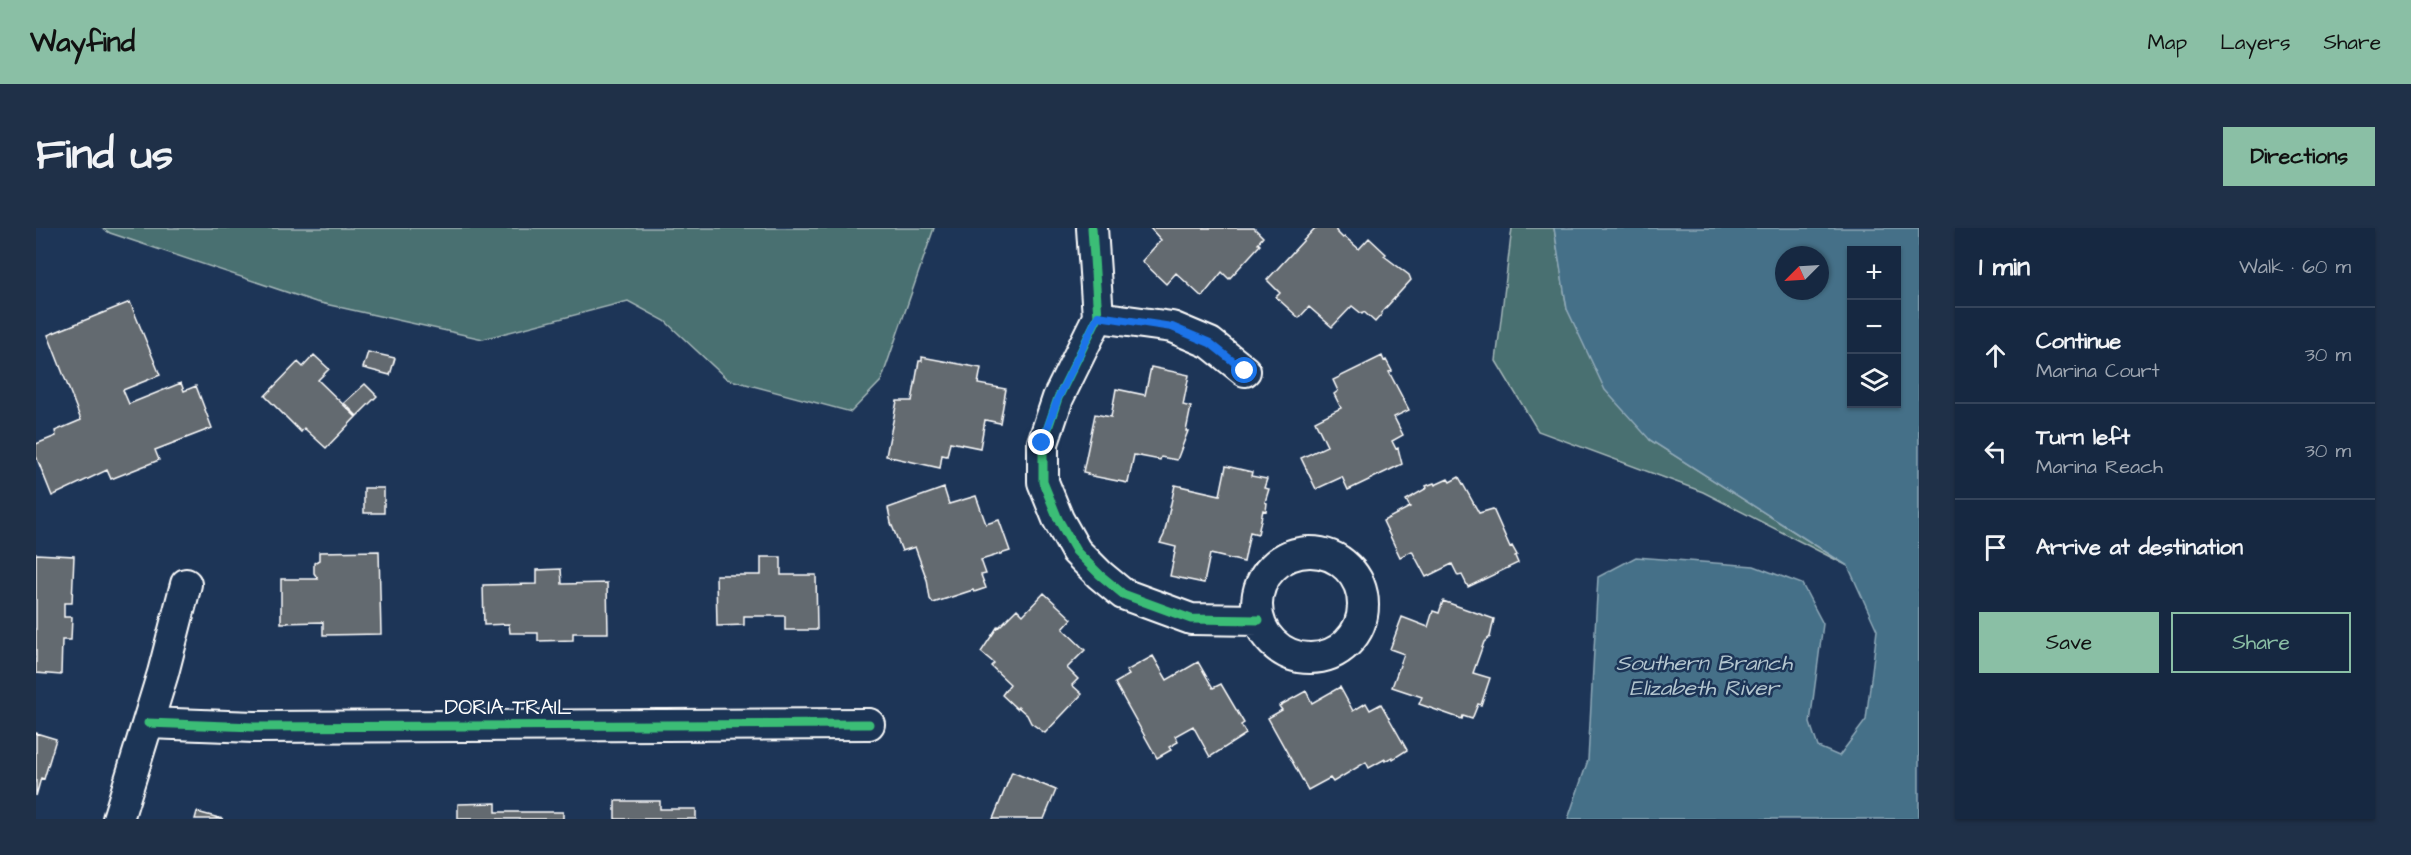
<!DOCTYPE html>
<meta charset="utf-8">
<style>
:root{--surface:#162841;--page:#1f3048;--text:#f1f3f6;--muted:#9ea6b1;--line:#35445a;--accent:#8abfa5}
body{margin:0;font-family:"Architects Daughter",sans-serif;background:var(--page);color:var(--text)}
.controls{position:absolute;right:18px;top:18px;display:grid;overflow:hidden;border-radius:0px;box-shadow:0 2px 4px #0004}
.controls button{width:54px;height:54px;display:grid;place-items:center;padding:0;border:0;border-bottom:2px solid var(--line);background:var(--surface);color:var(--text);font:30px sans-serif}
.compass{position:absolute;left:1739px;top:18px;width:54px;height:54px;border-radius:50%;background:var(--surface);box-shadow:0 2px 4px #0004;rotate:246deg}
.stop{position:absolute;width:18px;height:18px;margin:-14px;border:4px solid #1a73e8;border-radius:50%;background:#fff}
.stop.end{background:#1a73e8;border-color:#fff;box-shadow:0 2px 6px #0008}
.list{margin:0;padding:0;list-style:none}
h2{display:flex;justify-content:space-between;align-items:center;height:78px;margin:0;padding:0 24px;font-size:26px}
h2 small{font-size:20px;font-weight:400;color:var(--muted)}
.list li{display:grid;grid-template-columns:39px 1fr auto;gap:18px;align-items:center;box-sizing:border-box;height:96px;padding:0 24px;border-top:2px solid var(--line)}
.list b{display:block;font-size:22px;white-space:nowrap}
.list p{margin:0;font-size:20px;white-space:nowrap;color:var(--muted)}
.list em{font-size:20px;font-style:normal;color:var(--muted)}
.actions{display:flex;gap:12px;padding:18px 24px}
.actions a{flex:1;padding:14px 0;border:2px solid var(--accent);border-radius:0px;text-align:center;font-size:21px;color:var(--accent)}
.actions .main{background:var(--accent);color:#111}
.icon{flex:none;width:33px;height:33px;fill:none;stroke:currentColor;stroke-width:2;stroke-linecap:round;stroke-linejoin:round}
.map{position:relative;flex:none;width:1883px;height:591px;overflow:hidden;border-radius:0px}
header{display:flex;align-items:center;gap:36px;box-sizing:border-box;height:84px;padding:0 30px;background:var(--accent);color:#111}
header strong{font-size:28px}
nav{display:flex;gap:33px;margin-inline-start:auto;font-size:21px}
.intro{display:flex;align-items:center;justify-content:space-between;box-sizing:border-box;height:144px;padding:0 36px}
h1{margin:0;font-size:42px}
.button{padding:15px 27px;border-radius:0px;background:var(--accent);color:#111;font-size:21px;font-weight:700}
main{display:flex;gap:36px;padding:0 36px}
aside{flex:1;background:var(--surface);border-radius:0px;box-shadow:0 2px 4px #0004}
.map>svg:first-child{display:block}
</style>
<header>
<strong>Wayfind</strong>
<nav><a>Map</a><a>Layers</a><a>Share</a></nav>
</header>
<div class="intro"><h1>Find us</h1><a class="button">Directions</a></div>
<main>
<div class="map">
<svg width="1883" height="591" viewBox="0 0 1883 591">
<rect width="100%" height="100%" fill="#1d3557"/>
<filter id="ink" filterUnits="userSpaceOnUse"><feTurbulence type="fractalNoise" baseFrequency=".0167" numOctaves="2"/><feDisplacementMap in="SourceGraphic" scale="12" xChannelSelector="R" yChannelSelector="G"/><feConvolveMatrix kernelMatrix="1 2 1 2 8 2 1 2 1" color-interpolation-filters="sRGB"/></filter>
<g filter="url(#ink)">
<!-- green -->
<path fill="#4a6f71" stroke="#a4b7b8" stroke-width="1.5" d="M66,0H898L845,153L815,184L691,151L629,93L592,73L447,111L280,74L74,5Z
M1476,0H1518L1531,81L1614,212L1812,338L1667,264L1502,203L1460,133Z"/>
<!-- water -->
<path fill="#447088" stroke="#8fa9b8" stroke-width="1.5" fill-rule="evenodd" d="M1518,0H1883V591H1532L1552,532L1562,349L1600,329L1718,338L1766,356L1787,396L1774,495L1782,519L1803,528L1830,492L1841,402L1812,338L1614,212L1569,162L1531,81ZM1816,22H1860V176H1816ZM1748,27H1784V63H1748Z"/>
<!-- building -->
<path fill="#646a6f" stroke="#fff" stroke-width="1.5" d="M1114,0H1218L1227,9L1222,15L1224,17L1193,51L1186,44L1166,69L1140,45L1130,56L1106,33L1125,12Z
M1279,0H1300V3L1307,10L1309,9L1323,21L1333,10L1350,26L1348,28L1373,47L1375,52L1345,85L1346,86L1339,94L1328,84L1326,86L1316,78L1296,99L1273,79L1263,90L1240,69L1244,65L1231,52Z
M94,74L124,147L87,162L93,176L145,155L148,163L160,158L176,200L119,222L123,232L75,251L71,242L16,268L0,228V216L20,208L19,203L45,192L12,107Z
M332,124L359,130L354,147L327,140Z
M278,127L293,141L282,152L320,189L290,220L268,200L265,204L229,168L262,134L267,139Z
M1346,128L1348,133L1350,132L1356,143L1353,144L1373,182L1358,189L1367,207L1356,213L1360,221L1362,220L1366,236L1312,262L1306,249L1280,261L1265,230L1291,218L1279,193L1305,180L1298,166L1302,163L1297,152Z
M886,129L945,140L942,156L970,161L964,195L949,192L944,220L914,214L911,228L906,227L904,240L850,228L861,173H876L883,133H886Z
M1115,139L1153,147L1147,177L1155,179L1150,203H1152L1141,232L1125,229L1124,232L1098,227L1092,255L1051,247L1052,245L1047,244L1059,186L1075,189L1080,161L1109,167Z
M329,156L341,168L321,188L308,175Z
M1190,238L1216,244L1215,248L1231,251L1228,260L1233,261L1229,274L1231,275L1230,283L1227,282L1222,306L1214,304L1208,334L1174,326L1168,355L1134,348L1140,319L1124,315L1128,307L1139,257L1184,267Z
M1423,249L1443,285L1457,281L1474,319L1476,318L1481,327L1479,328L1482,335L1432,359L1426,347L1422,348L1416,336L1390,349L1376,323L1364,329L1347,293L1374,279L1370,272L1391,260L1390,258L1398,255L1399,257L1412,251L1414,254Z
M328,260H348V285H328Z
M908,260L913,276L940,268L950,296L963,292L974,323L945,332L950,346L945,347L950,360L938,364L937,362L897,375L894,371L891,352L879,319L866,323L855,295L852,280Z
M343,323L345,406L287,407V394L245,395V351H282L278,345V335L283,332V324Z
M0,326L38,328L36,375H28V389H36L35,412H26L25,447L0,445Z
M725,329H745V347H780L781,402H749V388H708V397L681,398L680,347H725Z
M525,341L526,356L571,355L572,405H537V412L502,413V405H474L473,396L448,397L447,357L501,356V342Z
M1008,365L1036,391L1027,401L1049,422L1031,440L1042,451L1036,457L1046,466L1009,505L995,495L991,487L982,479L981,481L966,467L974,456L955,438L958,435L945,424L962,398L963,399L981,381L987,387Z
M1407,373L1458,391L1454,409L1448,414L1437,445L1454,450L1445,477L1442,476L1436,491L1427,488L1426,491L1383,476L1386,469L1356,459L1368,426L1354,421L1366,389L1392,399L1397,383L1403,385Z
M1117,428L1131,452L1162,434L1177,460L1185,456L1208,495L1205,497L1210,506L1174,529L1157,498L1139,508L1142,514L1133,519L1135,522L1121,530L1079,455L1093,447L1090,443Z
M1304,459L1317,483L1330,475L1334,482L1345,476L1371,522L1357,531L1356,529L1349,533V531L1333,540L1330,534L1297,554L1294,550L1272,562L1232,490L1246,482L1243,478L1270,463L1276,475Z
M0,505L20,511L8,551L5,550L0,568Z
M976,544L1020,562L1008,591H957Z
M579,573H624V581H660V591H579Z
M460,575V584H527V591H422V576Z
M161,584L187,591H159Z"/>
<g fill="none" stroke-linecap="round" stroke-linejoin="round">
<!-- minor casing -->
<g stroke="#fff" stroke-width="34">
<path id="minor" d="M1056,0L1062,89L1022,170L1007,215V254L1022,291L1040,323L1064,347L1087,366L1155,391L1223,392
M1062,89L1136,99L1174,115L1209,143
M1221 377a53 53 0 1 1 106 0a53 53 0 1 1-106 0Z
M112,495L218,499L833,496
M82,591L127,445L150,356"/>
</g>
<!-- minor -->
<use href="#minor" stroke="#1d3557" stroke-width="30"/>
<!-- cycleway casing -->
<g stroke="#1d3557" stroke-width="13">
<path id="cycleway" d="M1056,0L1062,89L1022,170L1007,215V254L1022,291L1040,323L1064,347L1087,366L1155,391L1223,392
M112,495L218,499L833,496"/>
</g>
<!-- cycleway -->
<use href="#cycleway" stroke="#3abd76" stroke-width="9"/>
</g>
</g>
<g fill="none" stroke-linecap="round" stroke-linejoin="round" filter="url(#ink)">
<!-- route -->
<path stroke="#1a73e8" stroke-width="8" d="M1006,215L1022,170L1062,88L1136,99L1174,115L1209,143"/>
</g>
<g text-anchor="middle" dominant-baseline="central" stroke-width="5" stroke-linejoin="round" paint-order="stroke">
<!-- street labels -->
<g font-size="21" fill="#fff" stroke="#1d3557">
<text x="472" y="479">DORIA TRAIL</text>
</g>
<!-- water labels -->
<g font-size="22" font-style="italic" fill="#b4c6cf" stroke="#1d3557">
<text x="1668" y="435">Southern Branch<tspan x="1668" dy="25">Elizabeth River</tspan></text>
</g>
</g>
</svg>
<div class="controls">
<button>+</button>
<button>−</button>
<button><svg class="icon" aria-label="layers" viewBox="0 0 24 24"><path d="M12 4l9 5-9 5-9-5zM3 14l9 5 9-5"/></svg></button>
</div>
<svg class="compass" viewBox="-18 -18 36 36"><path d="M0-13l5 13h-10z" fill="#e53935"/><path d="M0 13l5-13h-10z" fill="#9ea6b1"/></svg>
<div class="stop" style="left:1209px;top:143px"></div>
<div class="stop end" style="left:1006px;top:215px"></div>
</div>
<aside>
<h2>1 min<small>Walk · 60 m</small></h2>
<ul class="list">
<li><svg class="icon" aria-label="ahead" viewBox="0 0 24 24"><path d="M12 20V5M6 11l6-6 6 6"/></svg><div><b>Continue</b><p>Marina Court</p></div><em>30 m</em></li>
<li><svg class="icon" aria-label="left" viewBox="0 0 24 24"><path d="M17 20v-9H6M10 6l-5 5 5 5"/></svg><div><b>Turn left</b><p>Marina Reach</p></div><em>30 m</em></li>
<li><svg class="icon" aria-label="arrive" viewBox="0 0 24 24"><path d="M6 21V4h12l-3 4 3 4H6"/></svg><div><b>Arrive at destination</b></div></li>
</ul>
<div class="actions"><a class="main">Save</a><a>Share</a></div>
</aside>
</main>
